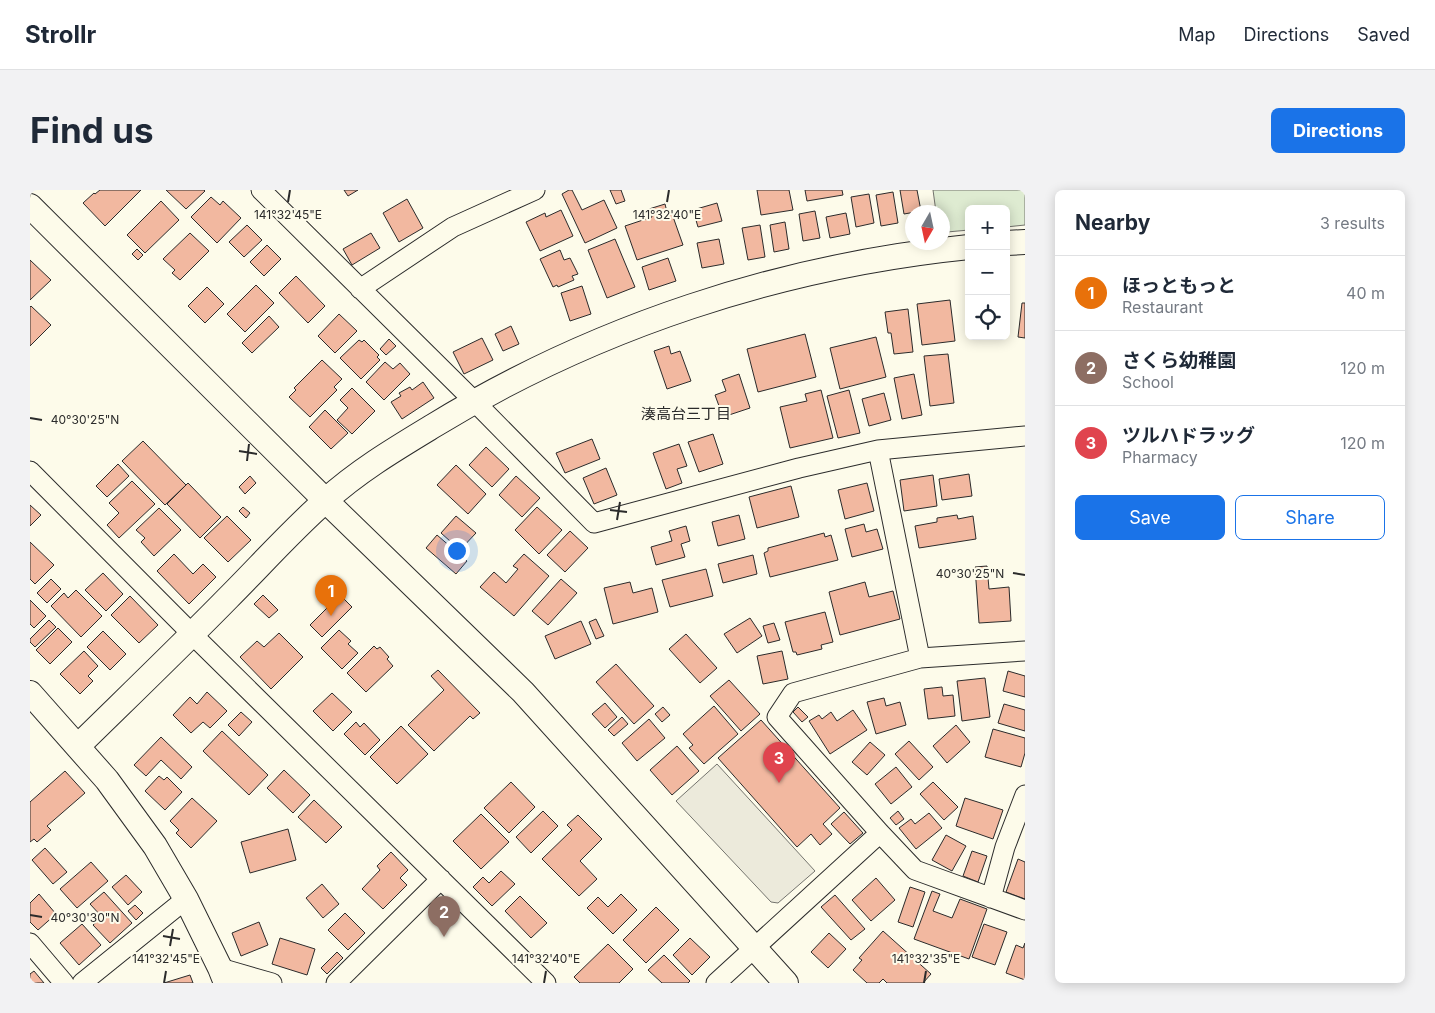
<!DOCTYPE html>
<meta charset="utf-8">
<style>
:root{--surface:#fff;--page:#f2f2f3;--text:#1f2937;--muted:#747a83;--line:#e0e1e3;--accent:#1a73e8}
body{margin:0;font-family:Inter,"Noto Sans JP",sans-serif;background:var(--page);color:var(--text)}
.controls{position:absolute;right:15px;top:15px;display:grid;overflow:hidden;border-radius:8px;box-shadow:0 2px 12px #0003}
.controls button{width:45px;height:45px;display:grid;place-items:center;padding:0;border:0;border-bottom:1px solid var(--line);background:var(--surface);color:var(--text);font:25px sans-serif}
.compass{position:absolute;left:875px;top:15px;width:45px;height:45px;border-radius:50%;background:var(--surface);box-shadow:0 2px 12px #0003;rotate:189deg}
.you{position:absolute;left:426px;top:360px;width:18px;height:18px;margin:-12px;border:4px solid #fff;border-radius:50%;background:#1a73e8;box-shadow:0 0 0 8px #1a73e833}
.badge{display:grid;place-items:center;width:32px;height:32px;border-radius:50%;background:var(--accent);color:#fff;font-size:16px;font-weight:700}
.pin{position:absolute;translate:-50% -41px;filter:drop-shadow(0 1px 2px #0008)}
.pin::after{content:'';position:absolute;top:26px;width:18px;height:15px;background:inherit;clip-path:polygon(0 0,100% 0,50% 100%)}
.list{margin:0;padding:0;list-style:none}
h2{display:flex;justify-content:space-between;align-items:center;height:65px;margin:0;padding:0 20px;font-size:21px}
h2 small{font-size:16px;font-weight:400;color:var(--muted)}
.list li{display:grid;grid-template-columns:32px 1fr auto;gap:15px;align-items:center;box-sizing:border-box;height:75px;padding:0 20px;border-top:1px solid var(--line)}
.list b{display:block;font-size:19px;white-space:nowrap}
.list p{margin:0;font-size:16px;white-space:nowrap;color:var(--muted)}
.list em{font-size:16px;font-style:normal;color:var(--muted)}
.actions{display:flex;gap:10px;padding:15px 20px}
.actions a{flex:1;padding:11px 0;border:1px solid var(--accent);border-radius:8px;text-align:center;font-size:18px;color:var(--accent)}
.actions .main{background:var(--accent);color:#fff}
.icon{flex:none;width:28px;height:28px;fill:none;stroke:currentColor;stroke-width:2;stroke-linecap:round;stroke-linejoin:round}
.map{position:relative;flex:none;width:995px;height:793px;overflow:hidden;border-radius:8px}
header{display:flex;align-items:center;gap:30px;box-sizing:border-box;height:70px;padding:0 25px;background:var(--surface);border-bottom:1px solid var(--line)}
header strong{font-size:24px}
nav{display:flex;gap:28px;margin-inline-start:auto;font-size:18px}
.intro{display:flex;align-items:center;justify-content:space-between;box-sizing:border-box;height:120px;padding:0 30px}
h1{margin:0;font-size:35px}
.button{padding:12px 22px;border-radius:8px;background:var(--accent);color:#fff;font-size:18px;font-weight:700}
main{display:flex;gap:30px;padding:0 30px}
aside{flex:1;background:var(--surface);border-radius:8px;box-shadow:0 2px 12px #0003}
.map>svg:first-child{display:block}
</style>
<header>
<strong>Strollr</strong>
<nav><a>Map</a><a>Directions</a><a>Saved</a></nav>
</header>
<div class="intro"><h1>Find us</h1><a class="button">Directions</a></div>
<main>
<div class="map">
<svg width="995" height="793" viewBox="0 0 995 793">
<rect width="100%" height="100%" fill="#fdfbea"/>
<!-- green -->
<path fill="#deebd1" stroke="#74746e" d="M903,0H995V35L976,37V19H939V40L917,42L913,38L912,22H906Z"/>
<!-- parking -->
<path fill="#eceadb" stroke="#74746e" d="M687,574L785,681L748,713L741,712L646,611Z"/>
<!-- building -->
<path fill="#f2b8a0" stroke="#2b2b2b" d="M70,0H111L75,36L53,13L64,3L65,4Z
M136,0H174L175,1L156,19Z
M314,0H328L318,6Z
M539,0H542L552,20L574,10L587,38L555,53L532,4Z
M580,0H591L595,11L586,14Z
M727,0H759L763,20L731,25Z
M775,0H812L813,5L777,11Z
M870,0H887L891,21L874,24Z
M863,2L868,33L851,36L846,5Z
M839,4L844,33L826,37L821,7Z
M181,7L190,15L193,11L211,28L187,53L161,27Z
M377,9L393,38L369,52L353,23Z
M131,11L149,30L115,63L97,45Z
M687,13L692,31L668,37L663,20Z
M635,14L637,22L641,21L653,55L607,70L595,36L622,27L619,19Z
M531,20L543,46L510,61L496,32L515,23L516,27Z
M785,21L790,48L773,51L769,24Z
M816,23L820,44L800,48L796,27Z
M755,32L759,59L744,62L740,35Z
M217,35L232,50L214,67L199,52Z
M730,35L735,67L718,70L712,38Z
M160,43L179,61L150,90L142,83L145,80L133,69Z
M341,43L350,58L322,75L313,59Z
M585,49L605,97L577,108L558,60Z
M689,49L694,74L672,78L667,53Z
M237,55L251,69L234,86L220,72Z
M107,59L113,65L108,70L102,64Z
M530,60L534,70L540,68L548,84L542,86L544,90L528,97L527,95L523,97L510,69Z
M638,68L646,91L619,100L612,77Z
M0,70L21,90L0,110Z
M266,86L295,116L278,133L249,103Z
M226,95L244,113L215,142L197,124Z
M552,96L561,124L540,131L531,103Z
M177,97L194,114L175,133L158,116Z
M920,110L925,151L892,155L887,114Z
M992,113H995V148L988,147Z
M1,116L21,135L0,156V117Z
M878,119L883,162L864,164L861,143H858L855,122Z
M309,124L327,141L305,163L288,146Z
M239,126L249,137L222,163L212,153Z
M481,136L489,154L473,161L465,144Z
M775,144L786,187L728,202L717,159Z
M846,147L856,187L810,199L800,158Z
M452,148L463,170L434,184L423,162Z
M359,149L366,156L356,165L350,159Z
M329,150L332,152L334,150L349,165L347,167L350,170L331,189L310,168Z
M639,156L641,164L650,161L661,191L637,199L624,161Z
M918,164L924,213L900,216L894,166Z
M292,170L312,189L304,197L307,200L280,227L259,207L266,200L264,198Z
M355,172L363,179L370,173L380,184L354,210L336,192Z
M709,184L720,218L693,227L685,205L696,201L692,190Z
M884,184L892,225L872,229L864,188Z
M393,192L404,208L372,229L361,212L371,206L369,203L380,197L382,200Z
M322,198L345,221L322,244L307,230L318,218L310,210Z
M791,200L803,248L760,258L750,217L777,211L775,204Z
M819,200L830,243L808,248L797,206Z
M854,203L861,230L839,236L832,209Z
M295,220L318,243L301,259L279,237Z
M683,244L693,274L669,282L658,252Z
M562,249L570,269L535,283L526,263Z
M113,251L156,295L135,315L92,271Z
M649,254L657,276L647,279L652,293L636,299L623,263Z
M456,257L479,279L462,297L439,275Z
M88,274L99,286L77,307L66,296Z
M426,275L456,304L438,324L407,295Z
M576,278L587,305L564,314L553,288Z
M939,284L942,306L912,310L909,289Z
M903,285L907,316L874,321L870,290Z
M220,286L226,293L215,304L209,297Z
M486,286L510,308L492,327L469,305Z
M102,291L125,314L89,348L77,335L89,323L79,313Z
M158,293L191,327L170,348L137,314Z
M837,293L844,321L815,329L808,300Z
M761,296L769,327L727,338L719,307Z
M0,315L11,325L0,336Z
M213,317L220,323L216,328L209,321Z
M507,317L532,340L509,364L485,340Z
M129,318L151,340L124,366L111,352L115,348L106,340Z
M709,325L715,349L688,356L682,332Z
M927,325L928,329L943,326L946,349L889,358L885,336L907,332V328Z
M197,326L221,350L198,372L174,348Z
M426,326L446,343L430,360L411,343Z
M834,334L836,342L847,339L853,359L822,367L815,339Z
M656,336L660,351L651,354L655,367L626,375L621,357L642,351L639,341Z
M540,341L558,358L535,382L517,365Z
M794,343L795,347L801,345L808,370L740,387L734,363L738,361V358Z
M407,345L437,371L426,384L396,358Z
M0,352L24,375L5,394L0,389Z
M144,364L163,384L173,374L186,387L159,414L127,381Z
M494,364L519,386L484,426L450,397L464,382L476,393L488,379L483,376Z
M723,365L727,384L693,393L688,374Z
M957,376L959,399L979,397L981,431L949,433L945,377Z
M676,379L683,406L640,417L632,390Z
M73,383L93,404L76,421L55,400Z
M21,389L31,399L17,413L7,403Z
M531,389L547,403L518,435L502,421Z
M600,392L603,403L622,398L628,422L583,434L574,398Z
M835,392L839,407L863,401L870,429L810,445L799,402Z
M46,400L72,426L51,447L21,416L34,403L38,408Z
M233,405L248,420L239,428L224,414Z
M310,405L322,417L292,447L280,435Z
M100,406L128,435L109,453L81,425Z
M0,410L16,426L4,438L0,434Z
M795,422L803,452L791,455L792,459L767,465L766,462H763L755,432Z
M720,428L732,446L707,463L694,444Z
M566,429L574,446L566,449L559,432Z
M19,430L26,437L5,457L0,452V449Z
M551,431L561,454L525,469L515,446Z
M744,433L750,450L738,453L733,436Z
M28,438L42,452L20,474L6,460Z
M309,440L321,451L318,454L328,463L312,479L291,458Z
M73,441L96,464L80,480L57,457Z
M249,443L273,467L241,499L210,467L227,451L234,457Z
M656,444L687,478L670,493L639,459Z
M344,456L347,459L350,457L359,467L357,469L363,476L336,502L317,483Z
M54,461L68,476L58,486L63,491L50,504L30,484Z
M752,461L758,489L733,494L727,466Z
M586,474L624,516L604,534L566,492Z
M408,480L450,523L443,529L440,526L404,561L378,535L414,500L401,486Z
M978,481L995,486V507L973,501Z
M955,488L960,527L932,531L927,491Z
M699,490L730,524L711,541L680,506Z
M912,497L913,506L923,505L925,526L898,529L894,499Z
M177,502L197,521L180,538L173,532L161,543L143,525L160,507L167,514Z
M302,503L322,522L303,541L283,521Z
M854,508L856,516L870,512L876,535L846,544L837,512Z
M575,513L587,527L575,538L562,524Z
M974,514L995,520V541L968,533Z
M684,516L708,544L674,574L659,558L663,555L653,544Z
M633,517L640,525L632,532L625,524Z
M768,517L778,527L772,532L763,522Z
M823,520L837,540L800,564L779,531L789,525L792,529L801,522L807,531Z
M211,522L222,532L209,546L198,535Z
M592,527L598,534L584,546L578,540Z
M619,529L635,548L607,571L592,553Z
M731,530L810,618L793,634L802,644L790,655L781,644L767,657L688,568Z
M326,532L330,537L334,533L350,550L335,565L314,544Z
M926,535L940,552L917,573L903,556Z
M371,536L398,564L367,594L340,567Z
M963,539L995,548V563L991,577L955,567Z
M192,541L238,585L219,605L173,561Z
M131,547L162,577L151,589L131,570L116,586L104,575Z
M879,551L903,577L889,590L865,564Z
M840,552L855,565L837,585L822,572Z
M647,556L669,581L642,605L620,580Z
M866,577L882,597L861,614L845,594Z
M254,580L280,605L263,623L237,598Z
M35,581L55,603L17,636L21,640L7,652L4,649L0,652V612Z
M129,586L134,590L137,587L152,602L135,620L115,601Z
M481,592L505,617L479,643L454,618Z
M903,592L928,617L914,630L890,604Z
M162,608L187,631L161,658L146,643L149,640L140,631Z
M935,608L973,620L963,649L926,636Z
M284,610L312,637L296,653L268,627Z
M513,621L528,636L501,663L486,647Z
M868,621L874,629L866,635L860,628Z
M814,622L833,643L820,654L801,634Z
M899,623L912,638L886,659L869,638L881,629L885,634Z
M451,624L479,652L451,679L423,651Z
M548,625L572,649L550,671L567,689L549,706L512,669L542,640L537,635Z
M258,639L266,670L220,683L211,652Z
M916,645L936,656L922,681L902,670Z
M15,658L37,682L23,694L2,670Z
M942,661L957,666L948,692L933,686Z
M361,662L378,680L370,688L377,695L353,719L332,699L350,680L347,676Z
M988,669L995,672V709L976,702Z
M61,672L78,691L47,718L30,699Z
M471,681L485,694L462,716L443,697L453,687L459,693Z
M96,685L112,702L98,715L82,697Z
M846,688L865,710L841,731L822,710Z
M292,694L309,714L293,728L276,708Z
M880,697L895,702L883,737L868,732Z
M902,701L910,704L903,721L922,728L930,709L957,719L939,769L884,749Z
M74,702L102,733L80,753L63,735L72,727L60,714Z
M9,704L26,724L8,740L0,732V713Z
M591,704L607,720L583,744L557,718L568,707L578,717Z
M805,705L835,739L821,750L791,717Z
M490,706L517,733L501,748L475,721Z
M105,715L113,723L106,730L98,721Z
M626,717L649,740L616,773L593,750Z
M315,723L335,743L318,760L298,740Z
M229,732L238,755L211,766L202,743Z
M52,734L71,755L49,775L30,753Z
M954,734L977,742L965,775L942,767Z
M853,741L901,784L893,793H857L853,789L849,793H837L823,780L832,770L829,768Z
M799,743L816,759L798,778L781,762Z
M250,748L285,759L277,785L242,774Z
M660,748L680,767L662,785L643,765Z
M995,753V790L976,783L986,755L993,758Z
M578,754L603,779L589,793H550L544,787Z
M307,762L313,768L297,784L291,778Z
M634,765L660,791L658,793H632L618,780Z
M4,781L14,793H0V784Z
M160,785L163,793H134Z"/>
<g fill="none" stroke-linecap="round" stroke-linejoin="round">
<!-- minor casing -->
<g stroke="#2b2b2b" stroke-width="21">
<path id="minor" d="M231,0L444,211L564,333L769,278L848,260L995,246
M330,99L423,37L505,0
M848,260L890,468
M0,281L171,453L516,793
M995,461L890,468L763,503L747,527L850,643L885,680L995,720
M961,708L975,657L995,605
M0,753L34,793
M190,778L242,793
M52,793L156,709
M306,793L411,689
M686,793L850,643"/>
</g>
<!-- tertiary casing -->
<g stroke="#2b2b2b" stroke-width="26">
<path id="tertiary" d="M0,16L295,310L493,502L756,793
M976,53L995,52
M0,503L77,590L125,656L156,709L190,778L196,793
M48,556C98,507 149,458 198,408C230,376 261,341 295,311C328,281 365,259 403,236C565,137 750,76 939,57"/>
</g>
<!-- minor -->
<use href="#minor" stroke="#fdfbea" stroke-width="19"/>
<!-- tertiary -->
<use href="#tertiary" stroke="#fdfbea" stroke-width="24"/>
</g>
<!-- ticks -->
<path fill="none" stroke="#2b2b2b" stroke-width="2" d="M258,12L260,0M637,12L639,0M0,228L12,230M209,261L227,264M217,271L219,254M580,320L597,322M587,330L590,312M983,383L995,385M0,725L12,727M133,746L150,749M140,756L143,739M134,793L136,781M514,793L516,781M894,793L896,781"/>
<g text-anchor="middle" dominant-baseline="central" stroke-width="4" stroke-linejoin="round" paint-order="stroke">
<!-- neighbourhood labels -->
<g font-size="15" fill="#2b2b2b" stroke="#fdfbea">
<text x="656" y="223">湊高台三丁目</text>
</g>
</g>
<g font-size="12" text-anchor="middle" fill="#2b2b2b" stroke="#fdfbea" stroke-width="4" stroke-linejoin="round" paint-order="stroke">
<text x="258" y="29">141°32'45"E</text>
<text x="637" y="29">141°32'40"E</text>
<text x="55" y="234">40°30'25"N</text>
<text x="940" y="388">40°30'25"N</text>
<text x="55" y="732">40°30'30"N</text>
<text x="136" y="773">141°32'45"E</text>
<text x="516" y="773">141°32'40"E</text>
<text x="896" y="773">141°32'35"E</text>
</g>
</svg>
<div class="controls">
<button>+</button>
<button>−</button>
<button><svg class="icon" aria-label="locate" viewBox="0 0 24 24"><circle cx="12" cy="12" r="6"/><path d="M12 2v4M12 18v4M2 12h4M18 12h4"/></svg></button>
</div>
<svg class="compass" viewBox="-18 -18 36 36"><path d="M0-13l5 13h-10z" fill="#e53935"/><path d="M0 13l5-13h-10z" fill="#747a83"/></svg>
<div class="you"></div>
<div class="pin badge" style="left:301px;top:426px;background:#e8710a">1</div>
<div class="pin badge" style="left:414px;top:747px;background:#8d6e63">2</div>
<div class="pin badge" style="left:749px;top:593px;background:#e0444e">3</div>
</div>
<aside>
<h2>Nearby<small>3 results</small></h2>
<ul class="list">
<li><span class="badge" style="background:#e8710a">1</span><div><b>ほっともっと</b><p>Restaurant</p></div><em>40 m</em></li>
<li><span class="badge" style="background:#8d6e63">2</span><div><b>さくら幼稚園</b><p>School</p></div><em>120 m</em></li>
<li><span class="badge" style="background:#e0444e">3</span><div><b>ツルハドラッグ</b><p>Pharmacy</p></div><em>120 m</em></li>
</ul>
<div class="actions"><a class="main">Save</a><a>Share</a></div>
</aside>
</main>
